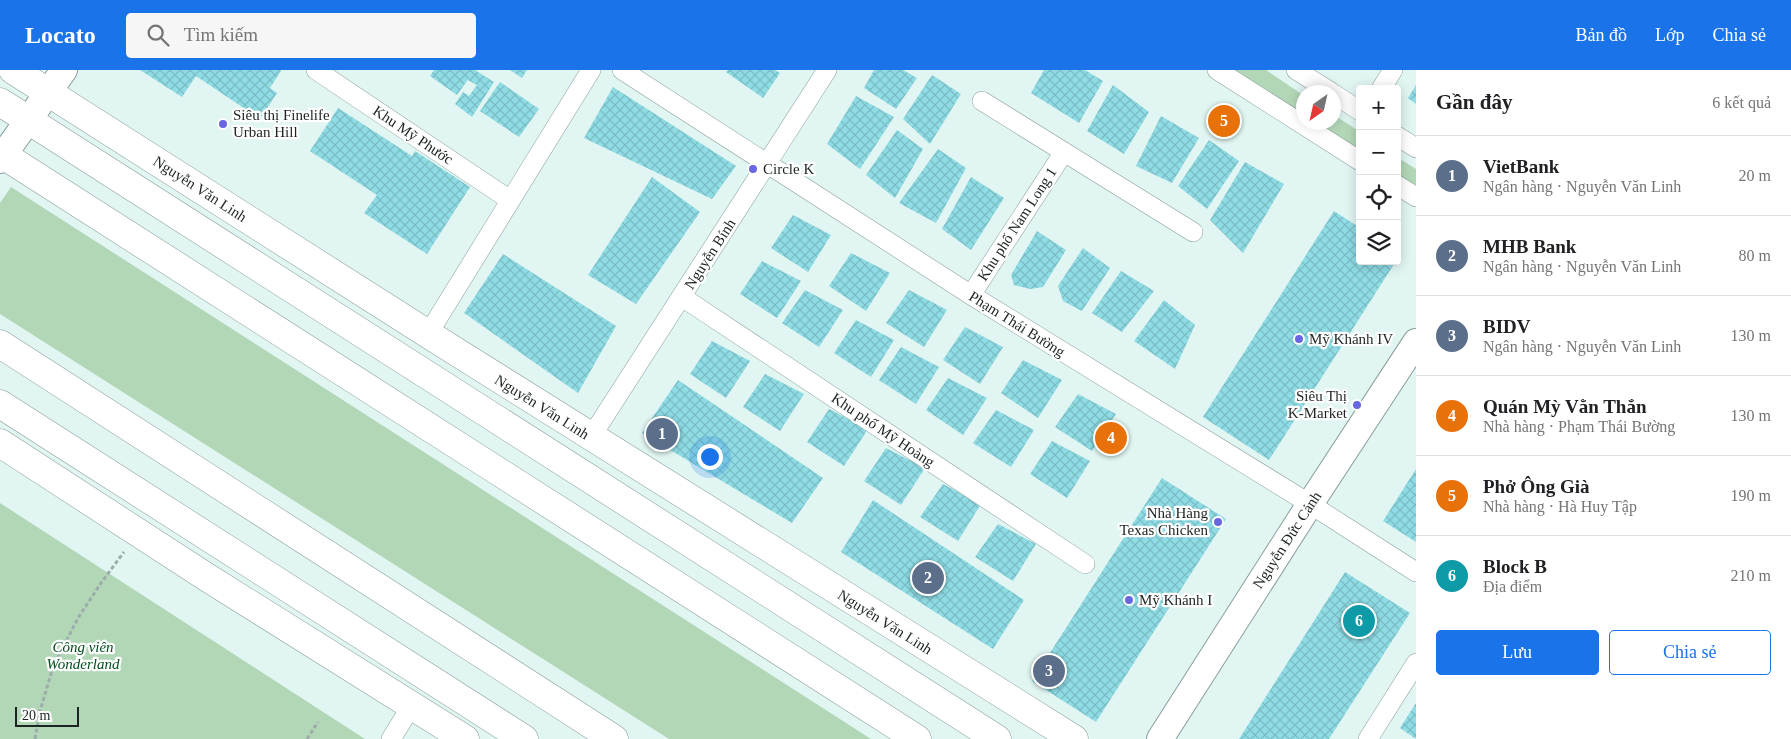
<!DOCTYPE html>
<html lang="vi">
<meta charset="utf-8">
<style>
:root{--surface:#fff;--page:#f6f6f6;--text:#202124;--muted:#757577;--line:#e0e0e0;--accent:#1a73e8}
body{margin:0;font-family:"Times New Roman",serif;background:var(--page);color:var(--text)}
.controls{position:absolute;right:15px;top:15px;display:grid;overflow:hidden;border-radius:5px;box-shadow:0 2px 12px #0003}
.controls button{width:45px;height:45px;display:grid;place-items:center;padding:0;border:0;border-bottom:1px solid var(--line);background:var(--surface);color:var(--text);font:25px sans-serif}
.compass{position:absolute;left:1296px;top:15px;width:45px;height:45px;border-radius:50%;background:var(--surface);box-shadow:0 2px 12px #0003;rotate:214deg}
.scale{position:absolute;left:15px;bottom:12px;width:64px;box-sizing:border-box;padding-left:5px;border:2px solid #1c2423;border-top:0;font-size:14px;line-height:18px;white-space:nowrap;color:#1c2423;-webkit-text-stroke:4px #fefefe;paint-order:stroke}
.you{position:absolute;left:709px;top:386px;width:18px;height:18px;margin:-12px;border:4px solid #fff;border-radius:50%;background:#1a73e8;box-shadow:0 0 0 8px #1a73e833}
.badge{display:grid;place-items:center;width:32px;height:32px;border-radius:50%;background:var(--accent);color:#fff;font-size:16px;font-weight:700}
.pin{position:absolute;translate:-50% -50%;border:2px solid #fff;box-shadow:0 1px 5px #0006}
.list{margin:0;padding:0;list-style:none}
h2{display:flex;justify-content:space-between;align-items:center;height:65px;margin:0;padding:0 20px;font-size:21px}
h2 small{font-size:16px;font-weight:400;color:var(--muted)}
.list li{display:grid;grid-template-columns:32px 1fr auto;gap:15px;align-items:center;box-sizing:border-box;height:80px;padding:0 20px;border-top:1px solid var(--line)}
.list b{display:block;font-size:19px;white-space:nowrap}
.list p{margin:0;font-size:16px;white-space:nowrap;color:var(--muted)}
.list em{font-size:16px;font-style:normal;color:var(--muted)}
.actions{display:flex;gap:10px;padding:15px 20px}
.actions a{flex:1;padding:11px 0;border:1px solid var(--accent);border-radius:5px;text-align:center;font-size:18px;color:var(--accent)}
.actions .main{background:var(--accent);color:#fff}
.icon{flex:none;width:28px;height:28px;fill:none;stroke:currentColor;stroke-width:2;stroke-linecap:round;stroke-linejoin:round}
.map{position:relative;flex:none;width:1416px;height:669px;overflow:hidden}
header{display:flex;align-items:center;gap:30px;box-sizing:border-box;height:70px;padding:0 25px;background:var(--accent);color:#fff}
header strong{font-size:24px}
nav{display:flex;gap:28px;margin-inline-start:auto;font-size:18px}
.search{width:350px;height:45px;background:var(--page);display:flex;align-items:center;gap:12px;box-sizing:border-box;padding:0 18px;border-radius:5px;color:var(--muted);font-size:19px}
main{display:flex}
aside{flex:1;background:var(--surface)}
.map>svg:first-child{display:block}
</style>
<header>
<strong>Locato</strong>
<div class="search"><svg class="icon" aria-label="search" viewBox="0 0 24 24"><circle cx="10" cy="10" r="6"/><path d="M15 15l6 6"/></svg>Tìm kiếm</div>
<nav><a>Bản đồ</a><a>Lớp</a><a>Chia sẻ</a></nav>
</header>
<main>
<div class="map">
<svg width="1416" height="669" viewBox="0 0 1416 669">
<defs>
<pattern id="building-cross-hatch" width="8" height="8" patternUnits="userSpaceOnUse" patternTransform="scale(1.25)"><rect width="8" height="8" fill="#8fdce5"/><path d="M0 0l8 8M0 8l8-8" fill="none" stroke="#7bbdc4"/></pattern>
</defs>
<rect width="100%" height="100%" fill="#e1f6f3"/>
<!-- green -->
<path fill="#b2d7b7" d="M1235,0H1266L1303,25V45Z
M1334,45L1360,62V83L1314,53L1334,52Z
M1397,87L1416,99V120L1397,107Z
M11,117L871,669H669L0,244V133Z
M0,433L365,669H0Z"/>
<!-- building -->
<path fill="url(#building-cross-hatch)" d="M140,0H280L281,1L270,18L277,23L260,49L196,6L182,27Z
M434,0H475L494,12L472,47L455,34L463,22L469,26L477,15L468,10L472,4L457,25L430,6Z
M510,0H527L522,8Z
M728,0H775L780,3L763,28L726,2Z
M874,0H903L917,8L896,39L864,18Z
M1044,0H1085L1103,11L1079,53L1031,23Z
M932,5L961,24L930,74L903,49Z
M500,12L539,39L519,67L480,41Z
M1113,15L1149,42L1124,84L1087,61Z
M1416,15V34L1408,28Z
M613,17L736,96L712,129L584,68Z
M856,26L894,47L860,99L827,74Z
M338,38L412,86L415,81L470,117L427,184L364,143L377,125L310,81Z
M1161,46L1199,68L1172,113L1136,96Z
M897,60L923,79L895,128L866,105Z
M1209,70L1239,91L1207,139L1178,116Z
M938,79L966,98L936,153L899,133Z
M1245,92L1284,114L1243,183L1210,150Z
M652,107L700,142L636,234L588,205Z
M971,107L1004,128L971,180L942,159Z
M1334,141L1360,158V191H1396L1269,390L1203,347Z
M793,145L831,165L808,202L771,178Z
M1037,161L1066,180L1043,217L1030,219L1014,215L1011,205Z
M1083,178L1110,198L1082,241L1063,231L1058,216Z
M851,183L890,203L866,241L829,216Z
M503,184L616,256L578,323L464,243Z
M762,191L801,211L777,248L740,224Z
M1121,201L1154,221L1122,262L1092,243Z
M805,220L843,240L819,277L782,253Z
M909,220L947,240L924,277L886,253Z
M1164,230L1195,255L1175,299L1134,271Z
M856,250L894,270L871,307L834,283Z
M965,257L1003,277L980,314L943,290Z
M712,271L750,291L726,328L690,304Z
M901,277L939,297L916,334L879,310Z
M1023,290L1062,310L1038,348L1001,323Z
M765,304L804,324L780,361L743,337Z
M948,308L987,328L963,365L926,340Z
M678,310L823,408L792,453L642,363Z
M1078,324L1116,344L1092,381L1055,357Z
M829,339L868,359L844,396L807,372Z
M996,340L1034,360L1011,397L973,373Z
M1052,371L1090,391L1067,428L1030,404Z
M886,378L925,398L901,435L864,411Z
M1416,399V472L1383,451Z
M1162,408L1226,449L1096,652L1032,611Z
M943,414L981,434L958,471L920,447Z
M873,430L1024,530L993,579L841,482Z
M998,454L1036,474L1013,511L975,487Z
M1345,502L1410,543L1329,669H1239Z
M1416,633V669L1400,658Z"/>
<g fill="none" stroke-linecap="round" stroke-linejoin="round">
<!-- street casing -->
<g stroke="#889d9a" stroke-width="20">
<path id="street" d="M316,0L510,130
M622,0L971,225L1310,434L1416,502
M1217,0L1360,91
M1296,0L1331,22
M1381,19L1393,0
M1334,24L1360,41
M982,31L1193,162
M1397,66L1416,78
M1397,115L1416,127
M971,225L1064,82
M682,227L1085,494
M428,264L591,0
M591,367L827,0
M391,669L412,635
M1368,669L1416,593"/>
</g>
<!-- secondary casing -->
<g stroke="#889d9a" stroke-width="28">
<path id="secondary" d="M0,90L64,0
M1160,669L1310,434L1416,272"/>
</g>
<!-- primary casing -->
<g stroke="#889d9a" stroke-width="29">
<path id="primary" d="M13,0L428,264L1074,669
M0,373L208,508L465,669"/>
</g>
<!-- highway casing -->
<g stroke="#889d9a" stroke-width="29">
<path id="highway" d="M0,32L997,669
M0,83L917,669
M0,274L614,669
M0,334L524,669"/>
</g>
<!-- path -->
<path stroke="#9cacaa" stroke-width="3" stroke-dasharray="4 2.5" stroke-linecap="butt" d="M35,669L40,641L53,597L78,548L101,513L124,482
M307,669L318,652"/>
<!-- street -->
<use href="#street" stroke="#fff" stroke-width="19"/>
<!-- secondary -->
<use href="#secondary" stroke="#fff" stroke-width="26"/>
<!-- primary -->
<use href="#primary" stroke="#fff" stroke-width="28"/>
<!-- highway -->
<use href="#highway" stroke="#fff" stroke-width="28"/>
</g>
<!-- markers -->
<g fill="#6866e0" stroke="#fefefe" stroke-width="2">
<circle cx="223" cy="54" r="5"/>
<circle cx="753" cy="99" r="5"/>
<circle cx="1299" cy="269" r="5"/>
<circle cx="1357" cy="335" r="5"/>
<circle cx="1218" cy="452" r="5"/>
<circle cx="1129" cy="530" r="5"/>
</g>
<g text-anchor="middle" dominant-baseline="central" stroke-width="4.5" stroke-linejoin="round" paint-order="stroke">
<!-- poi labels -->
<g font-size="15" fill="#1c2423" stroke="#fefefe" text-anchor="start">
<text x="233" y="45">Siêu thị Finelife<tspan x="233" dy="17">Urban Hill</tspan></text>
<text x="763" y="99">Circle K</text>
<text x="1309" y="269">Mỹ Khánh IV</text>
<text x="1347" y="326" text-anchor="end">Siêu Thị<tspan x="1347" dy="17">K-Market</tspan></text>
<text x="1208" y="443" text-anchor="end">Nhà Hàng<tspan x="1208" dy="17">Texas Chicken</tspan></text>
<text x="1139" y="530">Mỹ Khánh I</text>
</g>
<!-- street labels -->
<g font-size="15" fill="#1c2423" stroke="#fefefe">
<text transform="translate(413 65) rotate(34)">Khu Mỹ Phước</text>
<text transform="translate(200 119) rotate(33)">Nguyễn Văn Linh</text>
<text transform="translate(1017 154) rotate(-57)">Khu phố Nam Long 1</text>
<text transform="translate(710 184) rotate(-57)">Nguyễn Bính</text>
<text transform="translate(1017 254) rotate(32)">Phạm Thái Bường</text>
<text transform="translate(542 337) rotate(32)">Nguyễn Văn Linh</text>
<text transform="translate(883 360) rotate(34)">Khu phố Mỹ Hoàng</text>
<text transform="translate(1287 470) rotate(-57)">Nguyễn Đức Cảnh</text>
<text transform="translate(885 552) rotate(32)">Nguyễn Văn Linh</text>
</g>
<!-- park labels -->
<g font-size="15" font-style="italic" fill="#004e1c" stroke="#fefefe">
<text x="83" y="577">Công viên<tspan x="83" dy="17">Wonderland</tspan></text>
</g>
</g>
</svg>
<div class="controls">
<button>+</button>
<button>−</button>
<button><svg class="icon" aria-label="locate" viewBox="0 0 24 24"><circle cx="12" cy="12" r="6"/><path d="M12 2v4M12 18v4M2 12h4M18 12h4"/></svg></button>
<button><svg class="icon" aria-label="layers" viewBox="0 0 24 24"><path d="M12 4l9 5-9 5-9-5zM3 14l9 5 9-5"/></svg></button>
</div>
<svg class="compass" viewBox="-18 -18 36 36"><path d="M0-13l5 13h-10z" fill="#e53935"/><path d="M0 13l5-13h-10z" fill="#757577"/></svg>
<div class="scale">20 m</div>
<div class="you"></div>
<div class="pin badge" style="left:662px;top:364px;background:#5c6f8a">1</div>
<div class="pin badge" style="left:928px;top:508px;background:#5c6f8a">2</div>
<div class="pin badge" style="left:1049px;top:601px;background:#5c6f8a">3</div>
<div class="pin badge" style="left:1111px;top:368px;background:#e8710a">4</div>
<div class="pin badge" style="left:1224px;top:51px;background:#e8710a">5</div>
<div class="pin badge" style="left:1359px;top:551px;background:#0f9aa8">6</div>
</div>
<aside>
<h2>Gần đây<small>6 kết quả</small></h2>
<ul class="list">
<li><span class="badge" style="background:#5c6f8a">1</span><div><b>VietBank</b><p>Ngân hàng · Nguyễn Văn Linh</p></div><em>20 m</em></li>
<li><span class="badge" style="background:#5c6f8a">2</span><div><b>MHB Bank</b><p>Ngân hàng · Nguyễn Văn Linh</p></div><em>80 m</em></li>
<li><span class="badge" style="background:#5c6f8a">3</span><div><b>BIDV</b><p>Ngân hàng · Nguyễn Văn Linh</p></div><em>130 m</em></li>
<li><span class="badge" style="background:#e8710a">4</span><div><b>Quán Mỳ Vằn Thắn</b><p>Nhà hàng · Phạm Thái Bường</p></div><em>130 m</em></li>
<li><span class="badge" style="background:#e8710a">5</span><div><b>Phở Ông Già</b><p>Nhà hàng · Hà Huy Tập</p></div><em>190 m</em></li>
<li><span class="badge" style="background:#0f9aa8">6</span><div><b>Block B</b><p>Địa điểm</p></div><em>210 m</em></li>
</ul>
<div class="actions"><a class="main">Lưu</a><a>Chia sẻ</a></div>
</aside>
</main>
